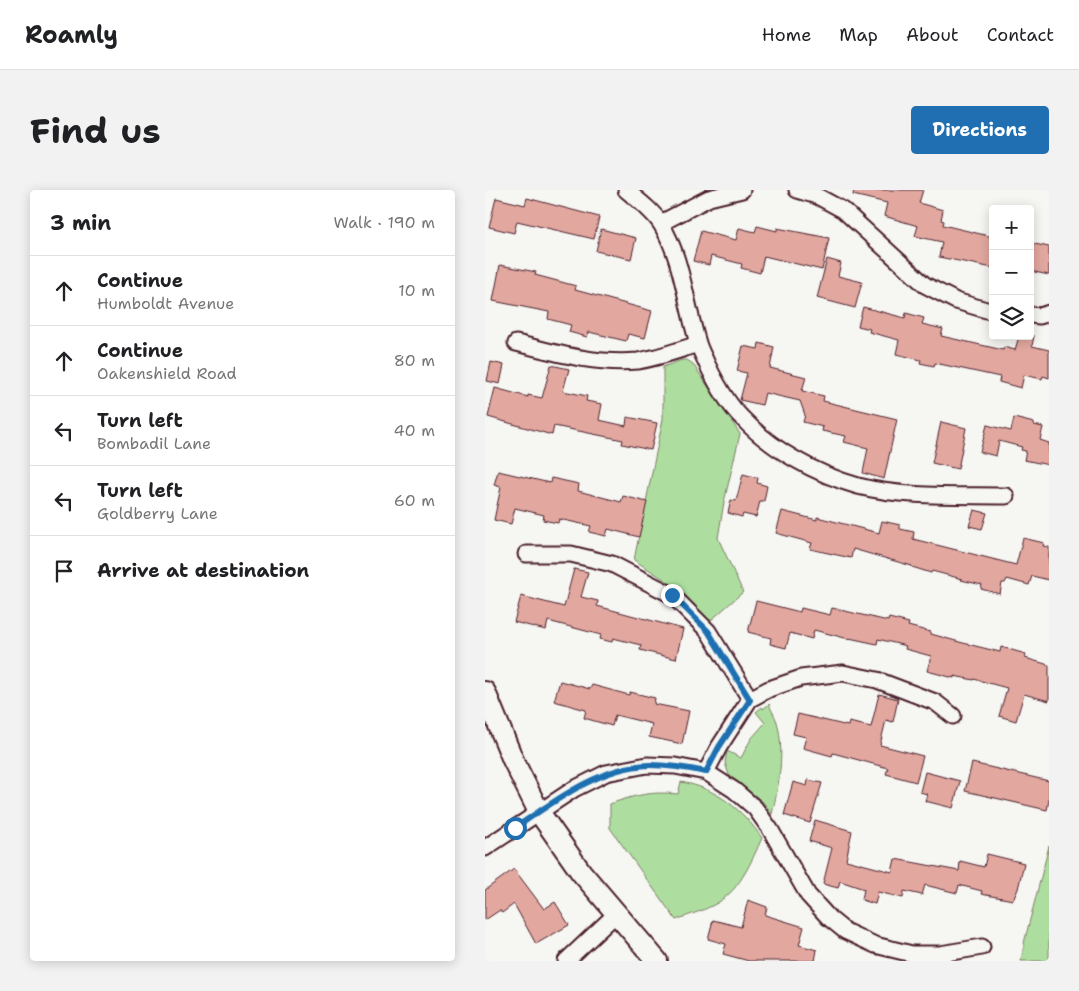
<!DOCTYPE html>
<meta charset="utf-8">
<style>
:root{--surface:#fff;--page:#f2f2f2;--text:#202124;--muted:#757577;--line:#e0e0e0;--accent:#1f6fb2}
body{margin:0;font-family:"Shantell Sans",sans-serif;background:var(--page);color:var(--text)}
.controls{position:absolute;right:15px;top:15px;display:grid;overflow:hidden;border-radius:5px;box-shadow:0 2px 12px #0003}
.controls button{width:45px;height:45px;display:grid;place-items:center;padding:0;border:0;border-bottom:1px solid var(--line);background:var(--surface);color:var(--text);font:25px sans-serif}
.stop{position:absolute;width:15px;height:15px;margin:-11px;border:4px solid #1f6fb2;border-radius:50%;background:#fff}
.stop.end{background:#1f6fb2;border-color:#fff;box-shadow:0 1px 5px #0008}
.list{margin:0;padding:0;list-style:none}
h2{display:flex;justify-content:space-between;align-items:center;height:65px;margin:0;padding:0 20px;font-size:21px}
h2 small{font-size:16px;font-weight:400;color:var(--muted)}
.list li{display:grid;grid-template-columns:32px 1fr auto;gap:15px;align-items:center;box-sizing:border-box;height:70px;padding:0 20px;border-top:1px solid var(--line)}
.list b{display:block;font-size:19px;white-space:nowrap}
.list p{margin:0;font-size:16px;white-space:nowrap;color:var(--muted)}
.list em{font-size:16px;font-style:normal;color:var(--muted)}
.icon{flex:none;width:28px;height:28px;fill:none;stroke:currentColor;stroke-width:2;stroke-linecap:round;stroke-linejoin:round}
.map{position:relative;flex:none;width:564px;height:771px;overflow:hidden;border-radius:5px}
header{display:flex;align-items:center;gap:30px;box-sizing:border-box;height:70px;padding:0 25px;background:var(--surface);border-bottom:1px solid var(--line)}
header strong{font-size:24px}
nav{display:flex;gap:28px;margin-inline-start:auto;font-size:18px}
.intro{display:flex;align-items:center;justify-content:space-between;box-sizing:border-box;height:120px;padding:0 30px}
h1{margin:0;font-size:35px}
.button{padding:12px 22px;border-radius:5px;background:var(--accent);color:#fff;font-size:18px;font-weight:700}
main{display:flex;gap:30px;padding:0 30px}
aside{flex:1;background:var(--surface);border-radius:5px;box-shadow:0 2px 12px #0003}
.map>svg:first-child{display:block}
</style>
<header>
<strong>Roamly</strong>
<nav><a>Home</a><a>Map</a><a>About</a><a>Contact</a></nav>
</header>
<div class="intro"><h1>Find us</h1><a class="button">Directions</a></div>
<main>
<aside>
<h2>3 min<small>Walk · 190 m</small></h2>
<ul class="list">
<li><svg class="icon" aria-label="ahead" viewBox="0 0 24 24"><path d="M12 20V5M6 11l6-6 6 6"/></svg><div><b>Continue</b><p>Humboldt Avenue</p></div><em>10 m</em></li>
<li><svg class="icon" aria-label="ahead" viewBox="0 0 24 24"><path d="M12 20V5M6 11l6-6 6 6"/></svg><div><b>Continue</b><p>Oakenshield Road</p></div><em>80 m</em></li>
<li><svg class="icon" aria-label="left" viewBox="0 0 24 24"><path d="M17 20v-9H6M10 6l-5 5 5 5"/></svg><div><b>Turn left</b><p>Bombadil Lane</p></div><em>40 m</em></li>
<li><svg class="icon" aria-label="left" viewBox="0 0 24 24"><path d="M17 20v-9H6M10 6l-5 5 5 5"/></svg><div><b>Turn left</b><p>Goldberry Lane</p></div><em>60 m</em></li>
<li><svg class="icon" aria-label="arrive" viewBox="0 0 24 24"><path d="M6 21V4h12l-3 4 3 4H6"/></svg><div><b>Arrive at destination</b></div></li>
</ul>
</aside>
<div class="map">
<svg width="564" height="771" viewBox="0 0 564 771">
<rect width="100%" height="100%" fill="#f6f6f2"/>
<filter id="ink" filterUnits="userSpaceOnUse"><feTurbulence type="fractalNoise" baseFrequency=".02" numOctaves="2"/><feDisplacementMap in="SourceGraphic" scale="10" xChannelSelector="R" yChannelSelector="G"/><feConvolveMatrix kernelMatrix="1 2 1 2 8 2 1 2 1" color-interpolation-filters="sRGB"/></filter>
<g filter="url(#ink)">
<!-- green -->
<path fill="#adde9f" stroke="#7c7e65" d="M197,170H202L208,174L255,244L239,312L233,348L258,402L224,432L188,395L149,370L178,229V177Z
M284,514C286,520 290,526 292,532C300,562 294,595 287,624L278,612L244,585L240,573L242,561L256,568L266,549L280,533L271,522L277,517L278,519Z
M196,592C231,598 257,619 277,648C267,670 256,698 234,712C221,720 206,724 191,730L125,638V614C150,605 167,601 193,604Z
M564,656V771H536L540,749Z"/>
<!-- building -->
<path fill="#e2a8a0" stroke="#4a1f2b" d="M369,0H438L434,13L458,20L456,30L459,31L458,35L508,47V78L454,67L457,52L430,46L433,36L399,26L402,13L368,5Z
M11,8L40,15L42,8L114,27L109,49L32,31L29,43L4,37Z
M272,36L292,41V38L344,48L337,80L279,66L275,83L256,78L257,74L226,66L224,75L208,71L216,41L251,50L254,38L270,42Z
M116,39L151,48L146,69L111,61Z
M545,53L564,57V85L545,81Z
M342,69L356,73L353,86L377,92L370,118L332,108Z
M15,75L51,82L50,85L91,96L90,100L167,121L160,148L143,144L141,151L104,142L102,147L84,142L86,135L63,129L64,122L8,111Z
M378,117L420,128L421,123L439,128L437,134L458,139L456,146L518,160L519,157L530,160L534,146H549L547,156L564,160V188L558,186L557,189L539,185L536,198L514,192L515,187L450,173L449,176L435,173L436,170L411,164L414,150L384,142L385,139L373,136Z
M274,153L289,157L285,178L321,187L317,201L339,206L338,211L412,229L399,289L378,283L383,258L359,252L361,246L337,241L338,237L318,232L320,225L315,211L280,203L277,215L255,210L262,183L252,181L258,156L273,159Z
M6,172L19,175L15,194L2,191Z
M66,175L84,179L78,201L102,206L101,211L117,214L114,230L141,236L142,227L172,233L166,260L137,254L138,250L69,236L67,245L3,227L10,198L43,207V205L57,208Z
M529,228L549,233V235L558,237L555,250L564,253V275L539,270L541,261L536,260L537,257L514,251L511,266L495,262L502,235L526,241Z
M456,232L481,238L473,279L447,273Z
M13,281L65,293L66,288L94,294L93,301L136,312L138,306L162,312L154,347L123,339L121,346L104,342L106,336L74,329L73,333L58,330L59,325L30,318L26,334L9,330L16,297L9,295Z
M258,284L273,288L272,293L282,296L279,311H275L271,327L258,324L257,327L243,323L246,310L251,311Z
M489,320L502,323L497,339L484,336Z
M297,321L332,330V327L394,343L397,331L415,335V339L429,342L428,349L531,375L538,348L559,353L558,356L564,357V390L547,386L544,395L522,389L520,393H517L515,404L496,399L497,395L476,390L477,389L447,381L446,383L427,377V376L368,359L366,368L325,359L327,353L291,343Z
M89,379L103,382L96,407L113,411L112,416L198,439L191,469L155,460L156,455L128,448L127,452L115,449L116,445L63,431L61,440L29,432L36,406L79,417Z
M271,411L315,422L316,418L345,425L347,418L403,431L404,428L424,433L423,436L446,442V444L478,453L515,462L516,457L541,464L540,468L564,475V511L539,504L531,531L514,526L522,498L489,489V490L469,486V488L442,481L446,466L420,459L421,456L393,449L392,454L364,448V449L329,440L327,449L305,443L301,458L285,454L286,448L263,442Z
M75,491L105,499L107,495L144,505L145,502L170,508L169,514L204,521L197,554L164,547L167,534L130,525L127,536L99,528L101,520L69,511Z
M394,504L413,509L408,532L401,530L395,555L438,566L431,592L401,584L403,578L348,563L347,566L318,558L321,547L308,544L313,524L363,536L364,532L386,537Z
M487,573L564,591V610L562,620L480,601Z
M440,582L475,591L468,618L440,611L442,604L435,602Z
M323,590L337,593L325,633L299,625L308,592L322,596Z
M330,630L367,641L361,670L407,682L410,669L474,681L475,671L499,677L502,664L539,673L533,699L528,710L496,704L497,701L474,695L472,703L440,695L437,705L419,701L418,708L393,702L390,714L377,710L379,699L355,691L353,698L338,694L347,658L324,651Z
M29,679L59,719L70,712L84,735L51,754L29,714L17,723L15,720L0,730V700Z
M263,710L282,717L280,725L319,737L314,755L332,760L330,771H264L238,764L241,754L223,749L228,730L256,737Z"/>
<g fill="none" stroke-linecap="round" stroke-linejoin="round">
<!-- street casing -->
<g stroke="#4a1f2b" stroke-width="19">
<path id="street" d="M141,0C153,10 168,21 176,34C197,67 201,116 213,153C215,160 219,167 222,174C231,193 242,213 257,228C287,260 331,284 373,296C420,308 473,305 521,306
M312,0L332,6L358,20L440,95L471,111L508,122
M176,33L224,8L257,0
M545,125L555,126L564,123
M31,153C71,163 111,175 153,171C173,168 194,160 213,154
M41,364H86L127,374L187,405L223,441L265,509
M221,582L234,557L265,509L284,499L316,488L358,483L392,490L450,512L468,526
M0,658L89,599L121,583L162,575L190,576L221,582L249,600L270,618L285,639L323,705L344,728L360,741L390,755L427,764H455L497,757
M81,771L131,724"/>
</g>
<!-- secondary casing -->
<g stroke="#4a1f2b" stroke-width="24">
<path id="secondary" d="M0,502L28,570L54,622L96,682L172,771"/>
</g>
<!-- street -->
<use href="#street" stroke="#f6f6f2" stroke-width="15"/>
<!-- secondary -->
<use href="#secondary" stroke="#f6f6f2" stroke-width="20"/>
</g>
</g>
<g fill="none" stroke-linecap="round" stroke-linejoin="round" filter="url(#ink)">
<!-- route -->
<path stroke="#1f6fb2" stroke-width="6" d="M30,638C68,612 116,576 164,575C183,575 202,578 221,582L234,557L265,510L223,441L187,405"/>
</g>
</svg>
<div class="controls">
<button>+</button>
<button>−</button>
<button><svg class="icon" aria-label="layers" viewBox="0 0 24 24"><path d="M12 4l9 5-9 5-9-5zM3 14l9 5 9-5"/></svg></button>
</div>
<div class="stop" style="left:30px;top:638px"></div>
<div class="stop end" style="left:187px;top:405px"></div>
</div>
</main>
